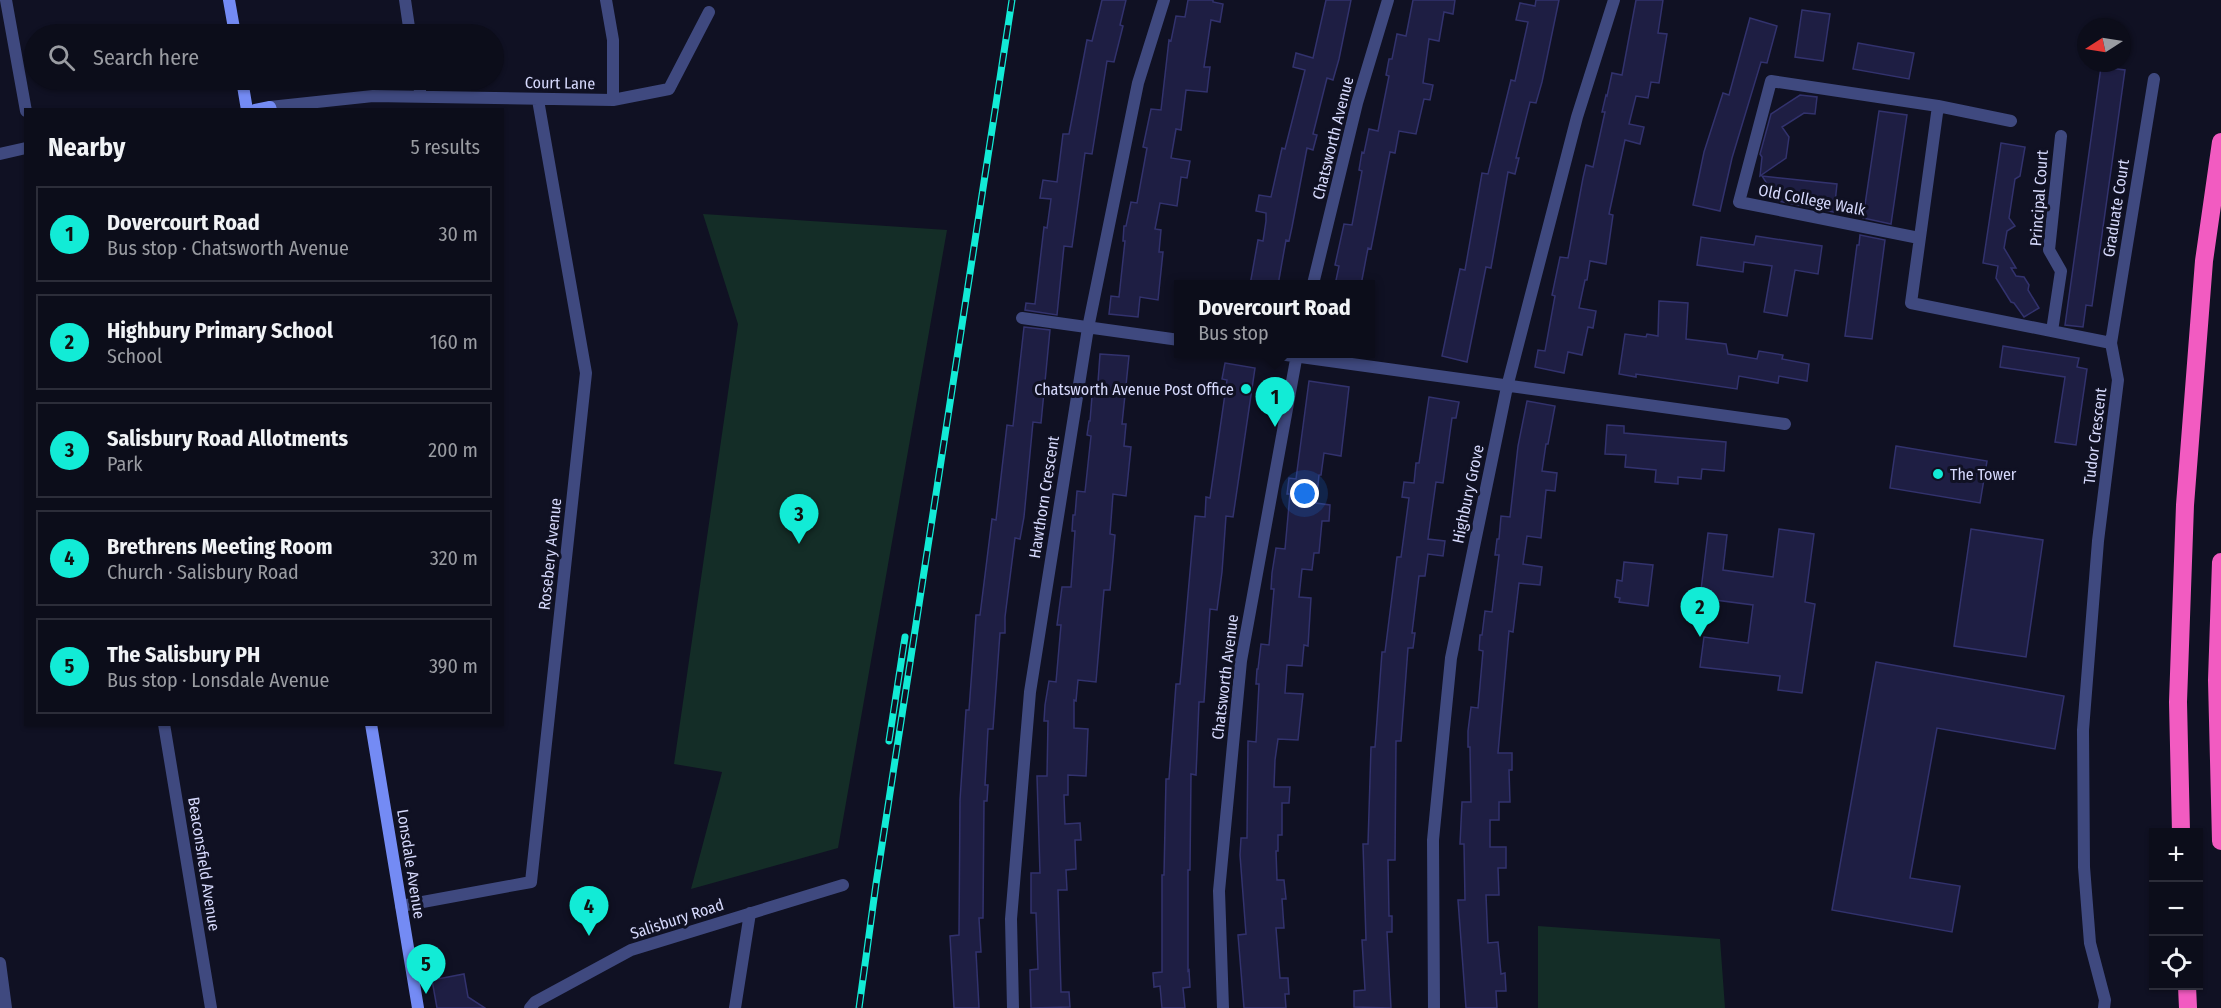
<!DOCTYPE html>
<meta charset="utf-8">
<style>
:root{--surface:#0c0d1a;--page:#151623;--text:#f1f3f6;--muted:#9a9ca2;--line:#2c2d39;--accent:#12ebd6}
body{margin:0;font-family:"Fira Sans Condensed",sans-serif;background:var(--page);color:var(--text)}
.controls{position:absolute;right:18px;bottom:18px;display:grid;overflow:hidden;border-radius:0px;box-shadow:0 2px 4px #0004}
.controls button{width:54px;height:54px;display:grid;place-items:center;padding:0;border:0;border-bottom:2px solid var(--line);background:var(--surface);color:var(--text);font:30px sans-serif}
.compass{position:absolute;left:2077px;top:18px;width:54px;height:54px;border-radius:50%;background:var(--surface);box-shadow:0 2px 4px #0004;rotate:258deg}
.you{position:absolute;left:1305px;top:494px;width:21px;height:21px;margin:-15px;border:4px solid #fff;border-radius:50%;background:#1a73e8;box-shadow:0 0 0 9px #1a73e833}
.badge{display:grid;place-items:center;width:39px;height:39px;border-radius:50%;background:var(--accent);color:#111;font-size:20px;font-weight:700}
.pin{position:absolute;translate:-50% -50px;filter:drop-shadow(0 2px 3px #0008)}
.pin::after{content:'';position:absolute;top:32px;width:21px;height:18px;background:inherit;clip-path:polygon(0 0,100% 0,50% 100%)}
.popup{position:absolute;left:1174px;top:280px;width:201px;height:78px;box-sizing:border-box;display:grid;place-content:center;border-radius:0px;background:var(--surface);filter:drop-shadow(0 2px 4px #0005);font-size:20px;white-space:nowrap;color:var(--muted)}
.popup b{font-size:22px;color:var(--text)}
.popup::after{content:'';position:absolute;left:50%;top:100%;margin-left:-12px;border:12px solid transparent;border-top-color:var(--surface)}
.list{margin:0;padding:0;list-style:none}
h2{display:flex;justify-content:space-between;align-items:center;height:78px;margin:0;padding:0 24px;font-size:26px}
h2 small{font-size:20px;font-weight:400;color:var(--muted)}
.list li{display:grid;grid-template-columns:39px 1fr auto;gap:18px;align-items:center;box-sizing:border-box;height:96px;margin:0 12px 12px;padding:0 12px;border:2px solid var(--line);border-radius:0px}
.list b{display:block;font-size:22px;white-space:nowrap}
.list p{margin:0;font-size:20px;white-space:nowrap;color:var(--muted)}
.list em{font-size:20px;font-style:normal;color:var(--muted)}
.icon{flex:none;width:33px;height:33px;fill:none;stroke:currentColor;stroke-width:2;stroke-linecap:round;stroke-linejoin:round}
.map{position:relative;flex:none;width:2221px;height:1008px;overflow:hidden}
.search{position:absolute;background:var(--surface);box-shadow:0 2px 4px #0004;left:24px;top:24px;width:480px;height:66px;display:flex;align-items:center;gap:15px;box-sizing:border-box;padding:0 21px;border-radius:33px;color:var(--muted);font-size:22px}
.panel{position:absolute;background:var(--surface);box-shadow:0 2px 4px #0004;left:24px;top:108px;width:480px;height:618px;border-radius:0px}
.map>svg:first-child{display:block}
</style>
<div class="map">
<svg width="2221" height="1008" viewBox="0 0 2221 1008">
<rect width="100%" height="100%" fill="#101123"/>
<!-- green -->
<path fill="#142d27" d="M703,214L947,230L838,848L691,889L722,772L674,764L738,324Z
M1538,926L1720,939L1725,1008H1538Z"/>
<!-- building -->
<path fill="#1e1e43" stroke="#32326d" stroke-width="1.5" d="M1102,0H1126L1120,25L1123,26L1114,62L1107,61L1092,154L1085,153L1072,247L1064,246L1057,315L1025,310L1026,303L1035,304L1044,227L1047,228L1051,199L1040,198L1043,180L1057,182L1063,134H1069L1087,40L1092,41Z
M1188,0H1213V2L1223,4L1220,22L1211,20L1204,67H1210L1207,92L1186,90L1181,130L1176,129L1171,158L1190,161L1187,178L1181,177L1177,206L1160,203L1155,229L1161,230L1159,252H1163L1158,300L1140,297L1138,317L1109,314L1111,296L1119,297L1125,241H1123L1124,226H1126L1131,202L1137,203L1147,148L1143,147L1151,109L1161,110L1169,40L1171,41L1176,16L1185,17Z
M1326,0H1351L1339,59L1333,80L1327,78L1313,134L1317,135L1313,150L1307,148L1292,227L1289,241L1286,240L1278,285H1250L1258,240L1263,241L1266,221V213L1256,211L1259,195L1271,197L1282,148L1285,149L1305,70L1293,67L1296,53L1313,58Z
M1413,0H1455L1453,14L1444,12L1439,41L1429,39L1423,83L1433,85L1430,100L1424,99L1416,134L1399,131L1395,153L1390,152L1371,249L1368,248L1361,285H1335L1339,266L1335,265L1344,224L1352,225L1362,171L1359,170L1362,152L1364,153L1369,129L1378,131L1389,76L1386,75L1389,59H1392L1397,34L1406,36Z
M1536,0H1559L1542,82L1536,103L1530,102L1516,158H1519L1515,174L1508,172L1491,268L1486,267L1467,362L1442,356L1460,269L1465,270L1482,173L1488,174L1511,80L1515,81L1528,22L1516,20L1520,3L1535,6Z
M1636,0H1663L1658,33L1667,34L1659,83L1651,82L1648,98L1636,96L1629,124L1644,127L1640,144L1625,140L1609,214L1613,215L1606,264L1590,261L1587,280H1585L1579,308L1596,311L1593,328L1588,327L1582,355L1568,352L1564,373L1535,367L1538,350L1545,351L1555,296L1552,295L1560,257L1568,258L1583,178L1586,165L1593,167L1605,112H1602L1606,95L1607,96L1612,73L1622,75Z
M1802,10L1830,14L1823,61L1795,57Z
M1750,18L1777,26L1767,63L1761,62L1732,158L1720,211L1693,205L1704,152L1723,93L1729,95Z
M1858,43L1914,53L1909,79L1853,69Z
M2101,67L2125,70L2092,306L2086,305L2083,327L2065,325Z
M1800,95L1817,97L1815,114L1804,113L1782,127L1789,137L1786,158L1760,176L1762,157L1760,154L1771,114Z
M1879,111L1907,115L1891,224L1863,218Z
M2001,143L2025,147L2020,176L2015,179L2009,218L2015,226L2007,231L2004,248L2016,268H2011L2016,276L2024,277L2029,285L2028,290L2039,308L2024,317L2014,303L2011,302L1996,278L1998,266L1983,263Z
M1762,176L1837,184L1834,212L1778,201Z
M1860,235L1885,240L1872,339L1845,336L1857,245H1859Z
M1756,236L1822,246L1818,274L1795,270L1787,316L1764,312L1772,266L1744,262L1743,272L1697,265L1701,237L1754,245Z
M1659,301L1688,303L1686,339L1726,344L1728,354L1757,359L1759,351L1783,355L1782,359L1809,364L1807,381L1779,376L1778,383L1739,376L1737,389L1636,374V377L1619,374L1625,334L1646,337L1647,334L1658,336Z
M1024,327L1050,330L1041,423L1033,422L1024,517L1020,539L1015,538L1005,617V633H1000L993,729H988L985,785H988L987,801H984L983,918H979L981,952H976L979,1008H954L950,936L959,935L960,800L966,710H969L976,615H980L992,519L996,520L1007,425L1013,426Z
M2003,346L2079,358L2077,367L2087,369L2076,445L2055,442L2065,377L2000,367Z
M1100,354L1129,356L1122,424H1126L1124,446L1131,447L1126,496L1113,494L1110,534L1115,535L1113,559L1110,590H1104L1096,682L1078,680L1076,701L1074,700V728L1088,729L1086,776L1068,775V795H1064L1065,824L1080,823L1081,840H1075L1076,869L1066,870L1067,890H1058L1061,992H1069L1070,1007L1031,1008L1030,970L1038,969L1036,913H1031V873H1040L1037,776H1047L1048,721H1044L1045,705L1049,681L1056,682L1061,625H1057L1062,587H1071L1075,531H1072L1073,515H1075L1077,491L1085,492L1091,436L1087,435L1089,421H1090L1092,396H1097Z
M1225,363L1255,368L1233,517L1226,516L1222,572L1217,610L1210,609L1204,702H1199L1196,775L1191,774L1190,870H1188V971L1189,970L1190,987L1183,988L1185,1008H1162L1160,986L1154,987L1153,973L1162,972V875H1164L1166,779H1169L1176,684H1180L1195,516L1205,517L1206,497L1210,498L1227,380L1222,379Z
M1309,381L1349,387L1341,456L1324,453L1321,475H1319L1316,503L1330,505L1329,521H1322L1319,553H1314L1312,570L1302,569L1299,597L1311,598L1308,646L1304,645L1302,666L1287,665L1285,693L1303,694L1298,740L1278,739L1275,760L1274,787H1290L1289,803H1282V835H1278V851H1276L1277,880H1284L1286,899H1282L1284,928H1276L1280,978H1288L1289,994H1285L1286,1008H1244L1238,935L1246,934L1240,855L1241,838H1247L1248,741L1256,742L1259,684H1256L1257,669H1258L1261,644L1269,645L1274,589H1271L1272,573L1276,548L1285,549L1290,494H1287L1289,478L1296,479Z
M1429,397L1459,402L1456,418H1452L1443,483L1436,482L1428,539L1445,541L1443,556L1428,554L1425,576H1419L1412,633H1415L1413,648H1408L1401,741H1396L1395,860H1388L1389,916H1392V932H1387L1391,1008L1354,1007V991L1365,990L1362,940H1366L1363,844H1368L1371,747H1375L1382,652H1385L1397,557H1401L1409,498L1402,497L1404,482L1414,483L1416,463H1419Z
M1527,401L1555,406L1548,444H1546L1542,471L1557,473L1555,491L1546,490L1541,538L1527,536L1523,564L1542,567L1540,585L1519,583L1513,632L1509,631L1498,753H1512V770H1509L1510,802H1499V820H1490V847H1506V868H1498L1499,895H1486L1488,943L1498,942L1501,974L1505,973L1506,991H1496L1497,1008H1466L1458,900H1465L1464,844H1460L1462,802H1471L1470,747H1468V731L1471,707L1478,708L1483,651L1479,650L1480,635H1482L1485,611L1492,612L1499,555H1495L1497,539H1499L1501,516L1510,517L1518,446Z
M1607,425L1624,426V433L1726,442L1724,471L1702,469L1701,479L1678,477V484L1655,482L1656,470L1625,467L1626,455L1605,454Z
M1896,446L1987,461L1980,503L1890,488Z
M1779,529L1814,534L1805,602L1815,604L1802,693L1778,690L1780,676L1700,667L1704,637L1748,643L1753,605L1700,598L1708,533L1727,535L1723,570L1773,577Z
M1971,529L2043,540L2026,657L1954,646Z
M1624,562L1653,565L1648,606L1619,602L1620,598L1615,597L1617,580L1622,581Z
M1876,662L2064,696L2055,749L1937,728L1910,878L1960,886L1952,932L1832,910Z
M464,974L468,997L485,1008H437L432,980Z"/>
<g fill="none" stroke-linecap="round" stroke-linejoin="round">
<!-- street -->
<path stroke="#3f497f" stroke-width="12" d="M6,0L26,111
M405,0L410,34
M606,0L613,40V100
M418,80L421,96
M270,107L373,96L613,100L669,89L709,12
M2011,121L1938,106L1911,303L2111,343
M0,154L26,148
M1919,238L1739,202L1771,81L1938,106
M1313,284L1357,103L1388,0
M1022,318L1179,340
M2052,331L2061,271L2049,250L2061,136
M1279,354L1785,424
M164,724L211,1008
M401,906L531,882L586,373L538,100
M0,963L6,1008
M530,1008L535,1002L631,950L843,885
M735,1008L750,913
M1013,1008L1011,919L1030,692L1088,328L1138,83L1164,0
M1223,1008L1219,891L1241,661L1297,354
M1434,1008L1433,840L1451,658L1507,387L1577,117L1614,0
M2104,1008L2105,1000L2090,943L2084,867L2083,730L2098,541L2118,380L2111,343L2154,79"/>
<!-- secondary -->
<path stroke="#748bf4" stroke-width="12" d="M229,0L235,34
M242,80L247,110
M255,110L270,107L271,110
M371,724L418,1008"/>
<!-- highway -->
<path stroke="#f25bc1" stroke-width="18" d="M2221,562L2217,680L2221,841
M2181,832L2178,702L2185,505L2204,261L2221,142
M2187,986L2188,1008"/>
<!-- rail casing -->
<g stroke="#12ebd6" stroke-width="7">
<path id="rail" d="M889,741L905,637
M859,1008L876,884L1012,0"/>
</g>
<!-- rail -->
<use href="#rail" stroke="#101123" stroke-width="4.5" stroke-dasharray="14" stroke-linecap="butt"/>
</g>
<!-- markers -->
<g fill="#12ebd6" stroke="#101123" stroke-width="2">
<circle cx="1246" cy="389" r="6"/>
<circle cx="1938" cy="474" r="6"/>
</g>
<g text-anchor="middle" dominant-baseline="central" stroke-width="6" stroke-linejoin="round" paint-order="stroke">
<!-- street labels -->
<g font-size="16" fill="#d6d9fc" stroke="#101123">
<text transform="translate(560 83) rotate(1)">Court Lane</text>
<text transform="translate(1333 138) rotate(-76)">Chatsworth Avenue</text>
<text transform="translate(2039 198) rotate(-86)">Principal Court</text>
<text transform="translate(1812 200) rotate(11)">Old College Walk</text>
<text transform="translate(2116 208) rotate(-81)">Graduate Court</text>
<text transform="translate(2095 436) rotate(-83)">Tudor Crescent</text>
<text transform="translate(1468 494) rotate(-78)">Highbury Grove</text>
<text transform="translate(1044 497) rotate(-81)">Hawthorn Crescent</text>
<text transform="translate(550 554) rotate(-84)">Rosebery Avenue</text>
<text transform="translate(1225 677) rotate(-83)">Chatsworth Avenue</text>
<text transform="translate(204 864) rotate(81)">Beaconsfield Avenue</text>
<text transform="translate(411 864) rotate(81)">Lonsdale Avenue</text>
<text transform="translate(677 919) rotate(-18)">Salisbury Road</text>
</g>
<!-- poi labels -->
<g font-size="16" fill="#d6d9fc" stroke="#101123" text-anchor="end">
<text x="1234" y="389">Chatsworth Avenue Post Office</text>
<text x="1950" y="474" text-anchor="start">The Tower</text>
</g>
</g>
</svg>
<div class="controls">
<button>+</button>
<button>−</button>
<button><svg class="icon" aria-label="locate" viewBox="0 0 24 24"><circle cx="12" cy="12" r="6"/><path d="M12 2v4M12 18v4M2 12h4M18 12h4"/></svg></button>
</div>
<svg class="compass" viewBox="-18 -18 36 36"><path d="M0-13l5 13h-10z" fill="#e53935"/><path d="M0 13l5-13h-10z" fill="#9a9ca2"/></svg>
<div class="you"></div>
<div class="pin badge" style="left:1275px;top:427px">1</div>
<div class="popup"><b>Dovercourt Road</b>Bus stop</div>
<div class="pin badge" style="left:1700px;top:637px">2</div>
<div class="pin badge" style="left:799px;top:544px">3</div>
<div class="pin badge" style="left:589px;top:936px">4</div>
<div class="pin badge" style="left:426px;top:994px">5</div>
<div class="search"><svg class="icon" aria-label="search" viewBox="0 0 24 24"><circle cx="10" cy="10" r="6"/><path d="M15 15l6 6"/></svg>Search here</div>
<section class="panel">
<h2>Nearby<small>5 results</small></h2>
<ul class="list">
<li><span class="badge">1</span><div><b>Dovercourt Road</b><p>Bus stop · Chatsworth Avenue</p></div><em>30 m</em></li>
<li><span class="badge">2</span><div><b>Highbury Primary School</b><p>School</p></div><em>160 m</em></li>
<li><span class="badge">3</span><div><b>Salisbury Road Allotments</b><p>Park</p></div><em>200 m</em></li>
<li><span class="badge">4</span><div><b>Brethrens Meeting Room</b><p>Church · Salisbury Road</p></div><em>320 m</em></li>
<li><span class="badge">5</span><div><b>The Salisbury PH</b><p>Bus stop · Lonsdale Avenue</p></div><em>390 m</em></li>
</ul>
</section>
</div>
